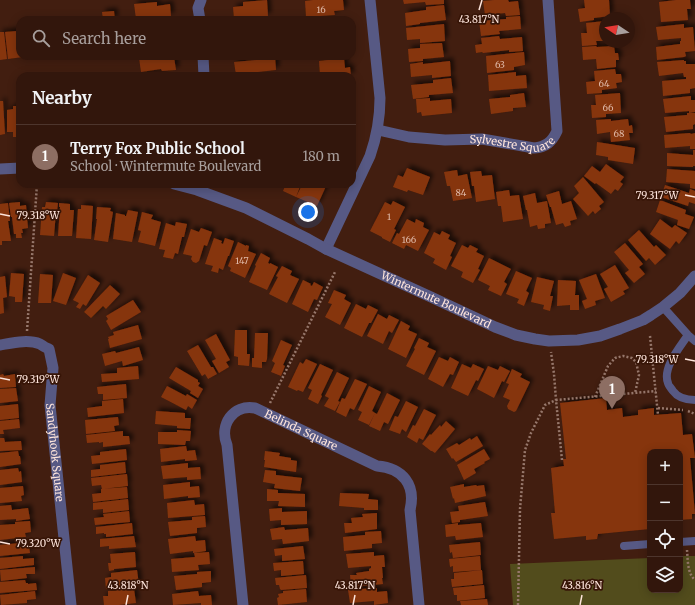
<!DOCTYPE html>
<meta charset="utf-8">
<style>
:root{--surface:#32160c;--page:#3d231a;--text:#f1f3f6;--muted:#a89f9d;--line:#4d352d;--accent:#b45309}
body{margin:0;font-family:Merriweather,serif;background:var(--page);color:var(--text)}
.controls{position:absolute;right:12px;bottom:12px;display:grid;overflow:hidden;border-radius:8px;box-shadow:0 2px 10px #0003}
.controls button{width:36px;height:36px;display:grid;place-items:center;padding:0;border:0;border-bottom:1px solid var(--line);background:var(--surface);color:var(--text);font:20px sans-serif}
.compass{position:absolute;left:599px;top:12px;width:36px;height:36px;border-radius:50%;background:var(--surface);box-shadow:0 2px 10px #0003;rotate:282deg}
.you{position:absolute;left:308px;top:212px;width:14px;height:14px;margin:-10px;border:3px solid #fff;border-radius:50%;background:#1a73e8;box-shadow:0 0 0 6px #1a73e833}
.badge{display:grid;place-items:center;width:26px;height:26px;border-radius:50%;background:var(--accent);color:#fff;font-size:13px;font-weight:700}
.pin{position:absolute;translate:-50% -33px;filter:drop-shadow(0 1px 2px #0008)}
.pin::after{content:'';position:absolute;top:21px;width:14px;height:12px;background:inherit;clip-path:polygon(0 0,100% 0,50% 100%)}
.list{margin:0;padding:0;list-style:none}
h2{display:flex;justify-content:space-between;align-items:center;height:52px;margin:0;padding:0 16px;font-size:17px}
h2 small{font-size:13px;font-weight:400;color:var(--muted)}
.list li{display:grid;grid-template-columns:26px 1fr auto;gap:12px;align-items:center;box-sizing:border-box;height:64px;padding:0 16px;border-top:1px solid var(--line)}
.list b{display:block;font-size:15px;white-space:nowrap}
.list p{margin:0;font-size:13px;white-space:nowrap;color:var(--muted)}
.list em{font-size:13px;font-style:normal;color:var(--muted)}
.icon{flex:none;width:22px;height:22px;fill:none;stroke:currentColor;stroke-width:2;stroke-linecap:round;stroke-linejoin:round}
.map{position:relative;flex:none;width:695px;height:605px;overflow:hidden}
.search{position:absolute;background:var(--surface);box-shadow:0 2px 10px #0003;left:16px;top:16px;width:340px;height:44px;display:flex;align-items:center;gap:10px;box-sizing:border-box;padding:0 14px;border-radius:12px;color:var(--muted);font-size:15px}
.panel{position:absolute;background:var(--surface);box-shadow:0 2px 10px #0003;left:16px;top:72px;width:340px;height:116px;border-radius:12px}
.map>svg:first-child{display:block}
</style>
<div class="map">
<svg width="695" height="605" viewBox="0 0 695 605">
<defs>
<filter id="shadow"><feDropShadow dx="3.5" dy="-3.5" stdDeviation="2" flood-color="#0009"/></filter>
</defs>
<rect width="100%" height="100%" fill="#421e10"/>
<!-- green -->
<path fill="#524c1c" d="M680,556H695V605H513L510,564L650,558V590H680Z"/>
<!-- building -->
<path fill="#86340c" filter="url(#shadow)" d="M267,0L268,16L234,19L233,7L243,6V2Z
M313,0H343L344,10L334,11L335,15L306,17L305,1Z
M403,0H444V4L426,5L425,2L404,4Z
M494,0H508L509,2L518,1L520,15L506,16L505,13L485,15L483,1Z
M584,0H609L610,16L594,18V20L580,22L578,9L585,8Z
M676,0H690L691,9H687L688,20L661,22L659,2Z
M157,2V6L170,4L171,16L136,19L134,4Z
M444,5L446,20L420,23V24L406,26L405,13L426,10V7Z
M114,11L115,20H103L102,12Z
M520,16L521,29L499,31L500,34L481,36L479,21L506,19V17Z
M323,17V20H303V19Z
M605,21V41H596L597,45L582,46L581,33H587L586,23Z
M444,24L445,41L420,43V39L407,40L406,28Z
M684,24V28L693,27L695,51L685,52L686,56L684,57L657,60L656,47L680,44V41H681V38L658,40L656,27Z
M17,31L20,47V56H23V57L8,59L5,32Z
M0,32H4L7,59L0,60Z
M499,36L500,39L522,37L523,51L509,52V50L483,53L482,52L476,53L475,45L482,44L481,38Z
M442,43L444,57L423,59V61L409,62L408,49L420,48V44Z
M596,46L597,47L614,46L615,53H618L619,60H616V67L597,69L596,59L583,60L582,47Z
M524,52L525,65L514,67V70L487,73L486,56Z
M154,56H162V59L174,57L176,70L162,71L161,69L141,72L139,58Z
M275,56L276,70L249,73V74L236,75L234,62L256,60V57Z
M317,56H337V57L317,59Z
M344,58L345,68L350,67L351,76H320L319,61Z
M684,60V61H686V64H695V88L690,89V93L663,96L662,81L686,79V77H684L683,73L659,76L657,62Z
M450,61L451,76L432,78V75L411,77L410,64L423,62V64Z
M615,69L616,74H621L622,82L616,83L617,88L602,90V93L587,94L586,82L595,81L594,71Z
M516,72V76L526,75L527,88L489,91L488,75Z
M142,73L164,74V76H142Z
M451,78L453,93L429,95V97L413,99L411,85L433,83V80Z
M524,93L526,107L513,108V111L491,114L489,99L510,97V95Z
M620,93L621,113L606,114V117L592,118L591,105H596L595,95Z
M691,96V100H695V112L689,113V111L665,113L663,99Z
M430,98V101L451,99L452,113L422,116L421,112L417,113L416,99Z
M0,101H3L5,134L0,135Z
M13,106H20V137H13V132H7V110L13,109Z
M687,113H695V124L693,125V129L666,132L664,117L687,115Z
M611,119V121L628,119L629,126L632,125L633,133H629L630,140L611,142L610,132L597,134L596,120Z
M690,133L691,134L695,133V149H690V146L665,148L664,135Z
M597,142L635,148L633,164L608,160V157L596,155Z
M693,150H695V166H693V167L667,166V153L693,155Z
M606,164L624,177L620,182L623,184L618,191L615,189L611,194L596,183L595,184L584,176L592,166L600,172Z
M407,168L430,177L423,195L408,190L407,192L393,187L398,175L403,177Z
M667,169L695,171V189L690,188V184L666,182Z
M457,170L458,176L467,174L472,198L453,201L450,186H447L444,172Z
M481,171L482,176L492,175L495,199L476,202L474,186H472L470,172Z
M583,177L604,202L599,206L601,209L595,214L593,211L588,216L573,199L579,193L574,186Z
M280,184H301L296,197L283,191L285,186Z
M305,184H327L317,206L296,197L302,185L304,186Z
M665,185L689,193L690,189L695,191V204L689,202L688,206L661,197Z
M509,190L510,196L519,195L523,219L503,222L501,206H498L496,192Z
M559,191L562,204L571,201L577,219L570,221L571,225L565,227L563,223L556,225L551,207H550L546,195Z
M535,193L537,203L547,201L551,223L545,224V228L538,229L537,225L530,227L527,210H526L523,196Z
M660,200L686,210L685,214L694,217L689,229L677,225L678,220L656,212Z
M393,201L405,207L394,229L396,230L390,242L382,238V237L370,231L385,202L391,205Z
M20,202V206L26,205L28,228L22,229L23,233H21L22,238H16V234H14L12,217H11L9,203Z
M46,202L58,203L57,212H56L54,236L40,235L42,207H45Z
M8,203L10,221H8L11,241H2V245H0V204Z
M59,203L70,204V210H74L72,236H58L60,207H59Z
M81,205L93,206L91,239L76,238L78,209H81Z
M97,207L111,208L110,211L113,212L108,242L94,240L97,219H96Z
M128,210L138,212L132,242L113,239L116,213L125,215V216H126Z
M142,212L153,215L151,219L161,222L155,246L138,242L141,231L138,230Z
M407,219L415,223L416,219L424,223L423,227L429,230L418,251L406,245L404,249L392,243L397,233L399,234Z
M660,219L672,228L675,225L687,233L679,244L676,241L670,249L650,234Z
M176,222L187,224L184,237H182L178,254L175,253L173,259L163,257L165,250L159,249L166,223L175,226Z
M201,228L212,232L207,246L204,245L199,261L196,263L193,262L191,259L192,256L183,254L191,229L199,232Z
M639,230L654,247L656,245L666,255L655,265L649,258L646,261L628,240Z
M442,231L450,235L448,239L456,243L450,256L452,257L446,270L433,263L435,259L424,253L434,232L440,235Z
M214,238L222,241L221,243L223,244L225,238L234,241L229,256H228L223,270L219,268L218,273L211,271L213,266L205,264Z
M238,242L246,246V245L249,246L248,251L256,254L245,278L230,271L231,268L228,266Z
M625,243L643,264L639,267L645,274L634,283L625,273L629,270L614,252Z
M462,245L468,248L470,245L478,249L476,252L484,256L478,269L480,270L473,283L461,277L463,272L451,266Z
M261,253L270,258L268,263L270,264V263L278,267L267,290L249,282L256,266L255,265Z
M489,258L511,269L504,282L507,284L501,296L488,290L490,286L478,280Z
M615,265L629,288L623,291L625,294L611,302L604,289L608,287L600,274Z
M282,266L292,271L290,275L299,279L287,303L269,294L278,277L276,276Z
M516,271L532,278L526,291L529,293L524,306L517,303L519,299L506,294Z
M11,273L24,274L22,302H15V297L9,296Z
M63,273L76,278L66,305L53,301Z
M40,274L53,275L51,303H38Z
M596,274L605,298L595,301L596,305L585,309L582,301L587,299L579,280Z
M88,275L100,283L86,306L83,304L80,309L76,307L79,303L73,300Z
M5,276L7,297L3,298L4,313L0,314V277Z
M537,277L554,281L550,296H553L550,311L543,309L544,305L531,302Z
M303,280L311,284L310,285L312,286L314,282L323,287L317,300L314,299L308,312L292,304Z
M558,280L576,281L575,295H579V310H570V305L557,306Z
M110,285L120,294L106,309L103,306L91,318L84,312Z
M334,290L346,295L344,299L351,303L340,325L325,317L332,304L328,303Z
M133,300L141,312L111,330L106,321L108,319L106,316Z
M356,304L366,309L368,305L378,310L371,323H369L362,337L344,328Z
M378,314L387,319L389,315L399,320L392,333L389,331L383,344L367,336Z
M401,321L410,326L408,330L417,334L406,358L388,349Z
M138,325L142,339L110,348L108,339H109L108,337L114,335L113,332Z
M235,330H247V354H250L249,366L238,365V357L234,356Z
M255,333H268L267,359L266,362H262V368L252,367V358H254Z
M216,334L230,360L226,362L229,367L219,373L212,361L216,359L205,340Z
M419,338L429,343L427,347L436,351L424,375L406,366L415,349L414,348Z
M281,340L292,345L283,365L285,366L281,376L271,372L275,363L272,361Z
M198,345L211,367H213L217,374L208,379L205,374L202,376L187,351Z
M139,347L143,360L123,366L122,361L105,366L102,354L115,351L116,353Z
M439,357L448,361L450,357L459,362L453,375L450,374L443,387L428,379Z
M306,359L317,364L303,392L298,390L297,391L288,387L300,362L303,364Z
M320,364L333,370L321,395L322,396L318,404L308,399L312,390L308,388Z
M462,364L471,368L473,364L484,369L478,381L476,380L468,396L451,388Z
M138,366L139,379L102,382L101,374L117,373V368Z
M488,366L498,370L500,366L510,371L504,382L502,381L494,398L477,389Z
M176,367L198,380V382L200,383L198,386L203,389L198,398L190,393L191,391L169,378Z
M512,369L522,374L520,377L530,382L516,411L514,412L508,409L507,406L510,400L503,397L509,384L506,383Z
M337,372L349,378L338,401L340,402L335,411L324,406L329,398L325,396Z
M3,374L4,376L15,374L16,387L0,388V375Z
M355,379L367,384L354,410L350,408L346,417L336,412L342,398L345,399Z
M126,384L127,398L103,400V394H98L97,387Z
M167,386L186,396L187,394L197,400L192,409L188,406L186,410L161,397Z
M369,386L381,392L372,411L375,413L369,425L358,420L362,412L358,410Z
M16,388L18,401L0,403V389Z
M387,393L400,400L388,424L384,422L380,431L369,426L375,413L377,414Z
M606,398L607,410L622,408L623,417L638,415V410L654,408V415L681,413L683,435L692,434L695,458H690L695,514H692V519L680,520V452H650V529L598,534L597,539L586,540V536L554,539L551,513H555L551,468L564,466L563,459H566L560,403Z
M123,399L124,413L88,417L87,408L102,406V401Z
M406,401L418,407L406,432L402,429L400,434L389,430L395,416L398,417Z
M18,404L19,418L0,420V406Z
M424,409L436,415L423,440L419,438L417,443L407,437L413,425L415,426Z
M156,411L185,413V418H191L190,429L177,428V426L155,424Z
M118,417L119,425L114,426L115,431L86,434L85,420Z
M19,419L20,428L3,430L4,434H0V421Z
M446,421L455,429L435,453L432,451H431L422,444L430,434L431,435L440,425L441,427Z
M177,430L191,431L190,441H186L185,445L158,444V432H177Z
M123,431V436H129L130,444L103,447V442L99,443V442L87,443L86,435Z
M477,436L483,446L456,462L453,458L452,459L446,449L457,443L459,445L470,438L471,440Z
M0,438H4L5,442L21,441L22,450L0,451Z
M186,446L187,451L195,450L197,460L185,461V459L161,462L160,449Z
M126,449L127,460L92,464L91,456L100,455V452Z
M484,449L490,459L484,462L485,463L474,469L476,473L464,480L457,465Z
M18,451L19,456H20L21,464L0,467V453Z
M265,451L280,453L279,456L291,458V460L297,461L296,472L264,467L265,460H264Z
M125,462L126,473L91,477V470L100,469V465Z
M188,463V468L200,467L201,479L187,480V477L163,479L161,466Z
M18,468L19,472L21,471L22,482L0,485V470Z
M265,470L276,471V475L302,478L300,491L274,488L275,484L263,482Z
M127,474L128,486L102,489L101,485L92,486L91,478Z
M190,482V487L199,486L200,497L188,498V496L164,499L163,485Z
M464,484V487L476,485L477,486L484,485L486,496L455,503L454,498L453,499L450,487Z
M23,486L24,495L21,496L22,501L0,503V488Z
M127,487L128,498L93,502L92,494L101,493V489Z
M267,489L278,490V493L305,494V507L278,506L279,501H267Z
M340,493L369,494L368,499L378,500V510H364V508L339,506Z
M128,499L129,510L103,513V509L93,510V503Z
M194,500L195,505L204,504L205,515L168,518L167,503Z
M485,502L488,516L460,520V522L452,523L450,512L459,511L458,506Z
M11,505L12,510L28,508L30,519L16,521V519L0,520V506Z
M282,508V512L307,511V524L281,525V520L270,521L269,509Z
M129,511L130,522L95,525L94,518L104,517L103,514Z
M377,513V529L345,533L344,523H352L351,518L363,517L362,514Z
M205,516L206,527L197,528V533L170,536L168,522L192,520V517Z
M30,521L31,532L25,533L26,537L0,540V525L15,524V522Z
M132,523L133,534L106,537V534H104V533L96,534V527Z
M458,523V525L481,523L483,537L456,540L455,536L446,537L445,525Z
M284,527L285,530L308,528L309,541L283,544L282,539L272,540L270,529Z
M381,531L382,543L372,544V548L344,551L343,537L365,535V532Z
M134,536L136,547L109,549V546L100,547V539Z
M195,536L196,541L205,540L206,551L193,553V551L170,554L168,539Z
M480,542L481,555L453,558L452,552L450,553L449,545Z
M20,543V547L29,546L30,553L0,556V545Z
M303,546L305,559L282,561V555L275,556L274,549Z
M135,552L136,567L114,569V570L109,571L108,563H111L110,554Z
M209,552L210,564L198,565L199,570L172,572L171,559L195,557L194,553Z
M374,552V556L384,555L385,567H382L383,578H382L383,584L351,587L350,575H357L356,573L369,571V569L371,568V566L348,568L346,554Z
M23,556V559L34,558V565L0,569V558Z
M480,556L481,570L453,572V566L450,567L449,559Z
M303,561L304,574L281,576V570L274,571L273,563Z
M35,567V574H26L27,578L1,581L0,570Z
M137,570L139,585L106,589L105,578L111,577V573Z
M482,570L483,584L452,587L451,579H454V573Z
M211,571V582L202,583V587L176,590L174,576L197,574V572Z
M306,575L307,588L281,590L280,589L279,585H276L275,578Z
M25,580L26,583H28V584L36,583L37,590L0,593V582Z
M484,585L485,598L457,601V595H454L453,588Z
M375,588V589L377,588V592L387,591L388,603L374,605V601L350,603L348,590Z
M134,589L136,603L119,605H104L103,596H108V591Z
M306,589L307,602L278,605L277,598L279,597L278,594L283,593V591Z
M35,591L36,599L27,600V603L1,605L0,595Z
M198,591L199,596L211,595L212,605H201V603L173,605L172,594Z
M487,599L488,605H461L460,601Z"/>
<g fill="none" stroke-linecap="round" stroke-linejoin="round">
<!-- path -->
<path stroke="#96776b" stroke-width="2.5" stroke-dasharray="2 2" stroke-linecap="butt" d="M27,331L37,184
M650,336L658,415
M595,397L608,366L615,358L623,356L632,358L636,362L639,375L635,393
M270,403L335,272
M658,408L683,410
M688,411L695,414
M562,460L556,400L656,391
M687,550C688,560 687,573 695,580
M518,605L520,509L525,450L531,433L545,405L556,400L554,374L551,352"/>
<!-- service -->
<path stroke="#575984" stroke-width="8" d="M663,307L688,335L695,341
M688,335C680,347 662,368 668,383C668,385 671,388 673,391C678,398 686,400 695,400
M680,542L695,541
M624,546L650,544"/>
<!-- minor -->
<g stroke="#575984" stroke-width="11">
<path d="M200,20L198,8L201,0"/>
<path d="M203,56L204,76"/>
<path id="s1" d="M378,130L409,137L445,140L482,139L534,148C546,147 552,142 557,131L548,0"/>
<path d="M326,249L370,156C377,136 380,118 380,98L370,0"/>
<path id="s2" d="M0,345C12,343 28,339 40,344C43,346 46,348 49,349L53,368L50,405L71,605"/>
<path id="s3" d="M243,605L227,445C219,425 233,404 255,408L377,466C403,468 416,485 410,510L419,605"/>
</g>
<!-- tertiary -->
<g stroke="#575984" stroke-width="11">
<path d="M0,169L20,168"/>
<path id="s4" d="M174,184L197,190L246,208L308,239L326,249L431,297L495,327L516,335L535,339L549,341L578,340L600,336L620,329L643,320L651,315L663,307L680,293L695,276"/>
</g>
</g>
<!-- ticks -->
<path fill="none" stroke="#fde4db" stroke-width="1.5" d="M479,10L482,0M685,195L695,197M0,214L10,216M685,359L695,361M0,378L10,380M0,542L10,544M126,605L128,595M353,605L355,595M580,605L582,595"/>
<g text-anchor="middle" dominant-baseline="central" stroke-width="3.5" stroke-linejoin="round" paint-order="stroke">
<!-- number labels -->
<g font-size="9" fill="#dfb8a7">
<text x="321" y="9">16</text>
<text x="500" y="64">63</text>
<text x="604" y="83">64</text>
<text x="608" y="107">66</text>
<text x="619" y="133">68</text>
<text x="461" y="192">84</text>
<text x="389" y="216">1</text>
<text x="409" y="239">166</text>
<text x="242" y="260">147</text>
</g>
<!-- street labels -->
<g font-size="11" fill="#fde4db" stroke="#371507">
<text stroke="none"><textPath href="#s1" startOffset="136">Sylvestre Square</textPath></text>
<text stroke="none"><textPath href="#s4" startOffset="287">Wintermute Boulevard</textPath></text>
<text stroke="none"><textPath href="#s3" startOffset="269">Belinda Square</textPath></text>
<text stroke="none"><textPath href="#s2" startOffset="155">Sandyhook Square</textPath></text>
</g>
</g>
<g font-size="10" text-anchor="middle" fill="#fde4db" stroke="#371507" stroke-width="3.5" stroke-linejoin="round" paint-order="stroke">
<text x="479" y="23">43.817°N</text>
<text x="657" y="199">79.317°W</text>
<text x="38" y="219">79.318°W</text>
<text x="657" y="363">79.318°W</text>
<text x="38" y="383">79.319°W</text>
<text x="38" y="547">79.320°W</text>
<text x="128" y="589">43.818°N</text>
<text x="355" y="589">43.817°N</text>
<text x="582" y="589">43.816°N</text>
</g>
</svg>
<div class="controls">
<button>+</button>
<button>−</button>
<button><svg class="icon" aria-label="locate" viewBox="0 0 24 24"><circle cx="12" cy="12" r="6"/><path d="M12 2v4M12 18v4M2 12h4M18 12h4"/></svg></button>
<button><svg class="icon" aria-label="layers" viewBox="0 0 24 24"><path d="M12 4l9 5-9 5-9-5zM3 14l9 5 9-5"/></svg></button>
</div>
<svg class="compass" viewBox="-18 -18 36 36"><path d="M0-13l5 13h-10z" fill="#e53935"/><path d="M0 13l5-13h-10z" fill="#a89f9d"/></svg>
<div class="you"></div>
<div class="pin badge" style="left:612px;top:409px;background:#8d6e63">1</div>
<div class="search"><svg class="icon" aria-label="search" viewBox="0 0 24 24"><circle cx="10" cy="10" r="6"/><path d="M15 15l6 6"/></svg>Search here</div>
<section class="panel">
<h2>Nearby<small></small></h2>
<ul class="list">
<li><span class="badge" style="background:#8d6e63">1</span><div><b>Terry Fox Public School</b><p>School · Wintermute Boulevard</p></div><em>180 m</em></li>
</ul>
</section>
</div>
